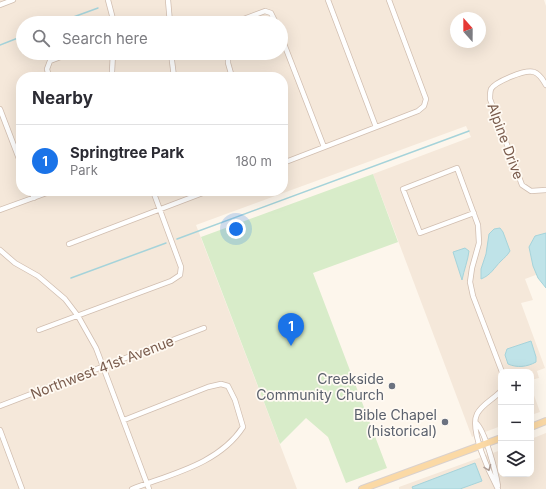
<!DOCTYPE html>
<meta charset="utf-8">
<style>
:root{--surface:#fff;--page:#f7f7f7;--text:#2b2b33;--muted:#7c7c81;--line:#e1e1e2;--accent:#1a73e8}
body{margin:0;font-family:Inter,sans-serif;background:var(--page);color:var(--text)}
.controls{position:absolute;right:12px;bottom:12px;display:grid;overflow:hidden;border-radius:8px;box-shadow:0 4px 16px #0002}
.controls button{width:36px;height:36px;display:grid;place-items:center;padding:0;border:0;border-bottom:1px solid var(--line);background:var(--surface);color:var(--text);font:20px sans-serif}
.compass{position:absolute;left:450px;top:12px;width:36px;height:36px;border-radius:50%;background:var(--surface);box-shadow:0 4px 16px #0002;rotate:339deg}
.you{position:absolute;left:236px;top:229px;width:14px;height:14px;margin:-10px;border:3px solid #fff;border-radius:50%;background:#1a73e8;box-shadow:0 0 0 6px #1a73e833}
.badge{display:grid;place-items:center;width:26px;height:26px;border-radius:50%;background:var(--accent);color:#fff;font-size:13px;font-weight:700}
.pin{position:absolute;translate:-50% -33px;filter:drop-shadow(0 1px 2px #0008)}
.pin::after{content:'';position:absolute;top:21px;width:14px;height:12px;background:inherit;clip-path:polygon(0 0,100% 0,50% 100%)}
.list{margin:0;padding:0;list-style:none}
h2{display:flex;justify-content:space-between;align-items:center;height:52px;margin:0;padding:0 16px;font-size:17px}
h2 small{font-size:13px;font-weight:400;color:var(--muted)}
.list li{display:grid;grid-template-columns:26px 1fr auto;gap:12px;align-items:center;box-sizing:border-box;height:72px;padding:0 16px;border-top:1px solid var(--line)}
.list b{display:block;font-size:15px;white-space:nowrap}
.list p{margin:0;font-size:13px;white-space:nowrap;color:var(--muted)}
.list em{font-size:13px;font-style:normal;color:var(--muted)}
.icon{flex:none;width:22px;height:22px;fill:none;stroke:currentColor;stroke-width:2;stroke-linecap:round;stroke-linejoin:round}
.map{position:relative;flex:none;width:546px;height:489px;overflow:hidden}
.search{position:absolute;background:var(--surface);box-shadow:0 4px 16px #0002;left:16px;top:16px;width:272px;height:44px;display:flex;align-items:center;gap:10px;box-sizing:border-box;padding:0 14px;border-radius:22px;color:var(--muted);font-size:15px}
.panel{position:absolute;background:var(--surface);box-shadow:0 4px 16px #0002;left:16px;top:72px;width:272px;height:124px;border-radius:16px}
.map>svg:first-child{display:block}
</style>
<div class="map">
<svg width="546" height="489" viewBox="0 0 546 489">
<rect width="100%" height="100%" fill="#fdf6ec"/>
<!-- residential -->
<path fill="#f5e8da" fill-rule="evenodd" d="M0,0H544L546,6V271L525,279L533,300L521,303L545,368L537,371L539,378L531,380V372H501V426L472,437L373,174L471,137L466,126L196,225L297,489H0ZM456,18H480V42H456ZM23,23H281V53H23ZM21,77H283V191H21Z
M531,387L540,412L531,415Z
M546,433V489H399V487L501,450V474H531V439Z"/>
<!-- green -->
<path fill="#d8ecc9" d="M373,174L398,242L313,273L387,468L346,483L328,437L306,418L280,444L201,237Z"/>
<!-- water -->
<path fill="#bfe3e8" stroke="#a5d3da" d="M500,228L503,232L510,251C507,256 505,257 501,261C494,268 491,275 481,279V269L486,254L489,234L494,229Z
M546,233V288L538,278L533,266L529,247L535,236Z
M465,248L469,251C468,260 464,270 462,280L453,252Z
M531,341L536,357V362C527,367 517,368 508,364L505,355L507,349Z
M475,463L482,481L460,489H413L412,487Z"/>
<g fill="none" stroke-linecap="round" stroke-linejoin="round">
<!-- stream -->
<path stroke="#a5d3da" stroke-width="1.5" d="M57,23L98,8
M0,45L23,36
M177,239L469,131
M71,278L166,243"/>
<!-- minor casing -->
<g stroke="#d1beb0" stroke-width="6">
<path id="minor" d="M108,0L114,23
M168,0L170,23
M328,0L376,127
M0,5L13,0
M233,23L265,11L271,13L276,23
M281,36L324,147
M113,53L112,72L113,77
M171,53L174,77
M228,53V63L232,77
M49,77L47,69L50,61L71,53
M546,85C543,80 540,74 534,72C525,69 495,82 491,89C490,92 490,96 490,99L522,185L531,191L546,190
M0,109L21,164
M283,163L418,111L424,106L426,99L389,0
M31,191L34,198
M0,210L52,191
M474,213L420,233L403,189L457,168L478,225L479,243L472,268L470,282L473,296L502,372
M69,244L208,191
M0,250L15,263L38,276L65,299L78,316L96,348L149,489
M39,330L171,281L180,275L181,267L153,191
M0,406L204,328
M124,420L208,387L221,384L228,386L235,400L243,427C219,464 171,474 132,489
M476,423C485,430 496,473 498,486
M0,430L22,489
M498,489C490,474 469,430 477,414C482,404 494,399 501,391"/>
</g>
<!-- major casing -->
<g stroke="#dad1cd" stroke-width="8">
<path id="major" d="M531,427L546,421
M362,489L501,438"/>
</g>
<!-- minor -->
<use href="#minor" stroke="#fff" stroke-width="4.5"/>
<!-- major -->
<use href="#major" stroke="#fbd9a5" stroke-width="6"/>
</g>
<!-- one-way arrows -->
<defs><path id="oneway-chevron" d="M-2-3.5L2.5 0L-2 3.5" fill="none" stroke-width="1.6" stroke-linecap="round" stroke-linejoin="round"/></defs>
<use stroke="#af9d94" href="#oneway-chevron" transform="translate(488 468) rotate(69)"/>
<!-- markers -->
<g fill="#6b7280" stroke="#fffaf3" stroke-width="1.5">
<circle cx="392" cy="386" r="4"/>
<circle cx="445" cy="422" r="4"/>
</g>
<g text-anchor="middle" dominant-baseline="central" stroke-width="3.5" stroke-linejoin="round" paint-order="stroke">
<!-- street labels -->
<g font-size="14" fill="#7a5c4d" stroke="#fffaf3">
<text transform="translate(506 141) rotate(70)">Alpine Drive</text>
<text transform="translate(102 367) rotate(-21)">Northwest 41st Avenue</text>
</g>
<!-- worship labels -->
<g font-size="14" fill="#5b616d" stroke="#fffaf3" text-anchor="end">
<text x="384" y="378">Creekside<tspan x="384" dy="16">Community Church</tspan></text>
<text x="437" y="414">Bible Chapel<tspan x="437" dy="16">(historical)</tspan></text>
</g>
</g>
</svg>
<div class="controls">
<button>+</button>
<button>−</button>
<button><svg class="icon" aria-label="layers" viewBox="0 0 24 24"><path d="M12 4l9 5-9 5-9-5zM3 14l9 5 9-5"/></svg></button>
</div>
<svg class="compass" viewBox="-18 -18 36 36"><path d="M0-13l5 13h-10z" fill="#e53935"/><path d="M0 13l5-13h-10z" fill="#7c7c81"/></svg>
<div class="you"></div>
<div class="pin badge" style="left:291px;top:346px">1</div>
<div class="search"><svg class="icon" aria-label="search" viewBox="0 0 24 24"><circle cx="10" cy="10" r="6"/><path d="M15 15l6 6"/></svg>Search here</div>
<section class="panel">
<h2>Nearby<small></small></h2>
<ul class="list">
<li><span class="badge">1</span><div><b>Springtree Park</b><p>Park</p></div><em>180 m</em></li>
</ul>
</section>
</div>
